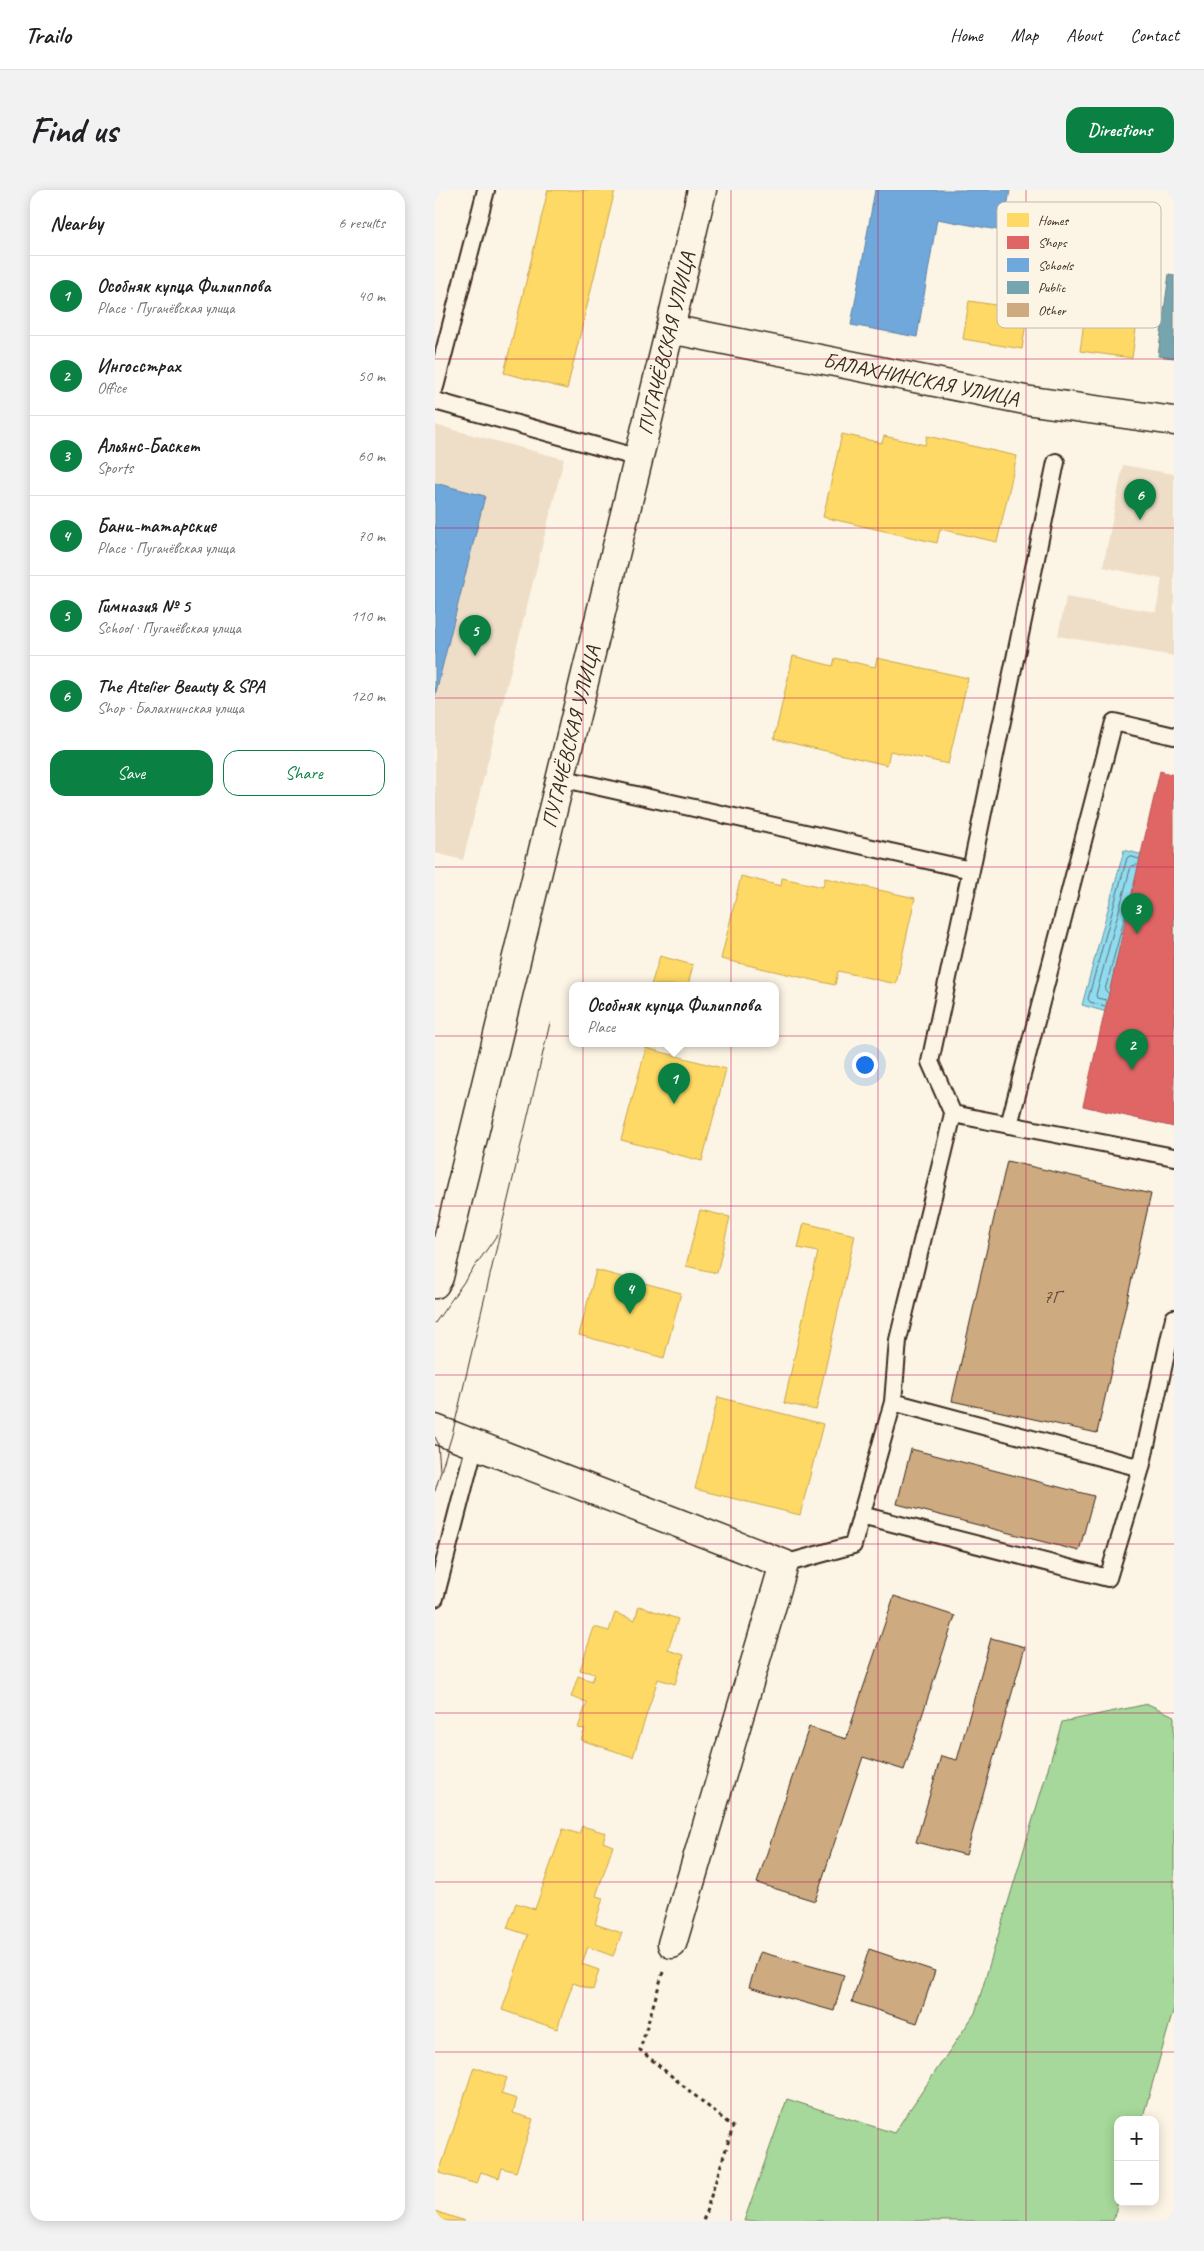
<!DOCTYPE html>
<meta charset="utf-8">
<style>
:root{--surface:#fff;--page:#f2f2f2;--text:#202124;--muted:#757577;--line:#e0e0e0;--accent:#0b8043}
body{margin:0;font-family:Caveat,sans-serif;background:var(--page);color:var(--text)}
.controls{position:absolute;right:15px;bottom:15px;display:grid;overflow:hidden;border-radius:10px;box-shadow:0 2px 12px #0003}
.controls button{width:45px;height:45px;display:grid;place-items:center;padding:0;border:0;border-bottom:1px solid var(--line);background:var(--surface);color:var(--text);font:25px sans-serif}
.you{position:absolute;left:429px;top:874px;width:18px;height:18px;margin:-12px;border:4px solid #fff;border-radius:50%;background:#1a73e8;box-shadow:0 0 0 8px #1a73e833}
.badge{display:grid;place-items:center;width:32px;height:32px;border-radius:50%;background:var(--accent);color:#fff;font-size:16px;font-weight:700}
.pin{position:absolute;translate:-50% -41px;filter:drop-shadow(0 1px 2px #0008)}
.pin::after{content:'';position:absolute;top:26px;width:18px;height:15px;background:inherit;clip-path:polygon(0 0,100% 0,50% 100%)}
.popup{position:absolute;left:134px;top:792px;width:210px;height:65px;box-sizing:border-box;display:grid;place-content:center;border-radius:10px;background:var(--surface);filter:drop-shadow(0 1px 4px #0005);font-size:16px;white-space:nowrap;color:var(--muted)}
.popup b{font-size:19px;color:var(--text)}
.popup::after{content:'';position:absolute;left:50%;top:100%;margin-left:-10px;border:10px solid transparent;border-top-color:var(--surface)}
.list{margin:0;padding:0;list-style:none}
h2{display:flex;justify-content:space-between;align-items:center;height:65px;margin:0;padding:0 20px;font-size:21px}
h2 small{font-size:16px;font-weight:400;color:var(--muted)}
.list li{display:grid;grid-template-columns:32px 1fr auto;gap:15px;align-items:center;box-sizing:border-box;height:80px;padding:0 20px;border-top:1px solid var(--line)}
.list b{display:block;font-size:19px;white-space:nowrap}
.list p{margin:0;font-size:16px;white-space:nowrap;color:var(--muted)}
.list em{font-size:16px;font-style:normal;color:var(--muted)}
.actions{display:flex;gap:10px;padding:15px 20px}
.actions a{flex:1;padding:11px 0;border:1px solid var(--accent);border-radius:15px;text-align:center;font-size:18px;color:var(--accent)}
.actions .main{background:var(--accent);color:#fff}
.map{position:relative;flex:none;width:739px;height:2031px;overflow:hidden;border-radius:15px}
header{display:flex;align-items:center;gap:30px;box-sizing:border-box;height:70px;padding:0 25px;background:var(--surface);border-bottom:1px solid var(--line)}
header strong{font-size:24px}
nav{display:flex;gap:28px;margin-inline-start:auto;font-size:18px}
.intro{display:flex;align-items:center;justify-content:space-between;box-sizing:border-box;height:120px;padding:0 30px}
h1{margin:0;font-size:35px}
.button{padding:12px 22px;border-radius:15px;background:var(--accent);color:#fff;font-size:18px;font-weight:700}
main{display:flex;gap:30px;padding:0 30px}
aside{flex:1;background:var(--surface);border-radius:15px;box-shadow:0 2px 12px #0003}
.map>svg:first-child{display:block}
</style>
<header>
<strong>Trailo</strong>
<nav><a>Home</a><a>Map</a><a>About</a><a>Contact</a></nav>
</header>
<div class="intro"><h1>Find us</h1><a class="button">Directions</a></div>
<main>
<aside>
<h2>Nearby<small>6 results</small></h2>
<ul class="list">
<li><span class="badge">1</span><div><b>Особняк купца Филиппова</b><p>Place · Пугачёвская улица</p></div><em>40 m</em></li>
<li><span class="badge">2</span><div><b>Ингосстрах</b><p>Office</p></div><em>50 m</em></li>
<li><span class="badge">3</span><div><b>Альянс-Баскет</b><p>Sports</p></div><em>60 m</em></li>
<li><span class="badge">4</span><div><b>Бани-татарские</b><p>Place · Пугачёвская улица</p></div><em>70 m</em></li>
<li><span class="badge">5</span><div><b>Гимназия № 5</b><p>School · Пугачёвская улица</p></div><em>110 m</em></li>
<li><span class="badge">6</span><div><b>The Atelier Beauty &amp; SPA</b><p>Shop · Балахнинская улица</p></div><em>120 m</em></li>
</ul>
<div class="actions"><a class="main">Save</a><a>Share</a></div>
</aside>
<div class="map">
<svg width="739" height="2031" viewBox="0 0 739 2031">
<rect width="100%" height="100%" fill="#fcf5e5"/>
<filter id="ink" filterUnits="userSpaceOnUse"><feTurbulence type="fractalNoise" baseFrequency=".02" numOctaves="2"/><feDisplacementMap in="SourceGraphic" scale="10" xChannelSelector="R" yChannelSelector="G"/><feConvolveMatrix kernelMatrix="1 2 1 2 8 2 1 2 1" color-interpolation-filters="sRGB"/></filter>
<g filter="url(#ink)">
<!-- built -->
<path fill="#eedec7" d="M0,235L129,269L28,670L0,663Z
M688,275L739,284V466L623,446L631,407L721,422L727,389L668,377Z"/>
<!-- green -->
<path fill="#a5d89a" stroke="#70815c" d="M713,1514L739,1526V1818L707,1930H683V2012L678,2031H309L352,1909L459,1943L540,1823L627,1532Z"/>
<!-- water -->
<path fill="#8fdbef" stroke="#6d949b" d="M689,660L739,673V841L647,815Z"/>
<!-- homes -->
<path fill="#ffd966" stroke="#c4a450" d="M113,0H180L132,199L69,183Z
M656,80L708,87L697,168L645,161Z
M534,111L593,120L587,159L528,149Z
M407,244L447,253L449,246L490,255L492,246L582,266L562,352L505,339L502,353L388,327Z
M358,466L398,476L400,468L440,477L442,468L533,488L513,574L455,561L452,575L339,549Z
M306,686L346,696L347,688L388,697L390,688L480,708L461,794L403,781L400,795L286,769Z
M225,766L258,775L253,795H216Z
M211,858L291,879L267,971L186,950Z
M265,1020L295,1027L282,1083L251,1076Z
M369,1033L420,1045L381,1220L349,1213L383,1062L363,1058Z
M161,1080L246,1103L229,1168L144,1145Z
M283,1207L388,1234L365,1325L260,1299Z
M204,1416L243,1429L233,1460L249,1465L240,1494L223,1489L198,1567L146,1550L150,1539L143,1538L152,1512L136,1507L143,1486L157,1491L160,1484L145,1480L159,1437L174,1441L180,1423L200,1430Z
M147,1636L171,1643L168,1652L178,1656L161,1706L168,1708L160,1734L187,1743L178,1766L153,1757L147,1774L164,1780L158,1800L138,1793L122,1839L67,1820L93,1745L72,1738L81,1713L100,1719L128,1639L144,1644Z
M39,1877L72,1888L66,1904L82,1909L78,1923L98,1929L81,1982L67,1978L64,1988L46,1982L42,1994L4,1983Z
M0,2021L30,2031H0Z"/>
<!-- shops -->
<path fill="#e06666" stroke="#ae5450" d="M725,581L739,585V937L648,916Z"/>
<!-- schools -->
<path fill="#6fa8dc" stroke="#5f82a3" d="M440,0H575L568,41L502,29L482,147L416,135Z
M0,293L50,306L0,506Z"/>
<!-- public -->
<path fill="#76a5af" stroke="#648084" d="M734,84L739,85V168L723,166Z"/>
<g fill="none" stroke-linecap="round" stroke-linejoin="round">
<!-- shore -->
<path stroke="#5d7172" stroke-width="1" d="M673,803L670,800L692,719
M671,810L662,808L661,805L696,676L702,675
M670,816L655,812L653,809L692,668L694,666L704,669"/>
</g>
<!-- building -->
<path fill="#cdaa80" stroke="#3b2a1e" d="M572,971L716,1004L662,1243L517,1211Z
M476,1259L659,1306L644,1361L462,1314Z
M459,1406L520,1426L469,1580L428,1567L380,1711L322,1693L374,1537L411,1549Z
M556,1448L590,1457L531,1665L481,1652L506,1566L522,1570Z
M434,1759L500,1781L482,1833L417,1812Z
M325,1762L409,1785L399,1821L314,1797Z"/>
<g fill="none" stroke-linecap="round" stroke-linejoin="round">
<!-- service casing -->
<g stroke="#3b2a1e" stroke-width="20">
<path id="service" d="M0,197L51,0
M0,211L204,268
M125,588L536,680L621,272
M536,680L495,872L518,924L739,967
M518,924L463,1150L458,1212L706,1278L739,1128
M574,935L679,532L739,546
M426,1325L673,1388L706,1278
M349,1374L418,1355L458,1212
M0,1408L40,1254"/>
</g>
<!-- minor casing -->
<g stroke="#3b2a1e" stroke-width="31">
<g id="minor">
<path id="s1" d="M235,139L590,210L739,231"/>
<path id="s2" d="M0,1094L4,1087L235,139L267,0"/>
<path d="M0,1239L349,1374L237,1754"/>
</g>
</g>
<!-- path -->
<path stroke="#3b2a1e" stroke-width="3" stroke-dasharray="4 4" stroke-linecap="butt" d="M228,1782L205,1860L298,1937L268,2031"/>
<!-- service -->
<use href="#service" stroke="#fcf5e5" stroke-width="16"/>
<!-- minor -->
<use href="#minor" stroke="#fcf5e5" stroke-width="28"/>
<!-- tram -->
<path stroke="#3b2a1e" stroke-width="1" d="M0,1133L62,1045
M0,1247L3,1253L5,1280
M0,1301L17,1245L115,833"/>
</g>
</g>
<!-- grid -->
<path fill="none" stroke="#c2185b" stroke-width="1" stroke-opacity="0.55" d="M148,0V2031M296,0V2031M443,0V2031M591,0V2031M0,169H739M0,338H739M0,508H739M0,677H739M0,846H739M0,1016H739M0,1185H739M0,1354H739M0,1523H739M0,1692H739M0,1862H739"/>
<g text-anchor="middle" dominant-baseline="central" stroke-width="5" stroke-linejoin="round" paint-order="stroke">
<!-- number labels -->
<g font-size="19" fill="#604a36">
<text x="617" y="1107">7Г</text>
</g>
<!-- street labels -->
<g font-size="21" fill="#3b2a1e" stroke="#fcf5e5">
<text stroke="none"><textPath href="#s2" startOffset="969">ПУГАЧЁВСКАЯ УЛИЦА</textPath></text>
<text stroke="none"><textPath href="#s1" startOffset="256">БАЛАХНИНСКАЯ УЛИЦА</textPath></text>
<text stroke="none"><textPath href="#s2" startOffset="564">ПУГАЧЁВСКАЯ УЛИЦА</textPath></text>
</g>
</g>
<!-- legend -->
<rect x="562" y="12" width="164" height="126" rx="8" fill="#fcf5e5" stroke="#c2b8a9" stroke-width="1"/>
<rect x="572" y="23" width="22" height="14" fill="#ffd966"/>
<rect x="572" y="46" width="22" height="13" fill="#e06666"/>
<rect x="572" y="68" width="22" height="14" fill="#6fa8dc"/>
<rect x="572" y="91" width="22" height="13" fill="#76a5af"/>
<rect x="572" y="113" width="22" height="14" fill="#cdaa80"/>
<g font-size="14" fill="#3b2a1e">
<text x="603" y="35">Homes</text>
<text x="603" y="57">Shops</text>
<text x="603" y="80">Schools</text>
<text x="603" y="102">Public</text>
<text x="603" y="125">Other</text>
</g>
</svg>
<div class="controls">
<button>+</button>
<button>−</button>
</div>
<div class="you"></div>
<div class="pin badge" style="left:239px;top:914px">1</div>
<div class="popup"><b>Особняк купца Филиппова</b>Place</div>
<div class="pin badge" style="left:697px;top:880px">2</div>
<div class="pin badge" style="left:702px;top:744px">3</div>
<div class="pin badge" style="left:195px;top:1124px">4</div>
<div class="pin badge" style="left:40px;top:466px">5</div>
<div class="pin badge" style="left:705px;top:330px">6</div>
</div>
</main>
